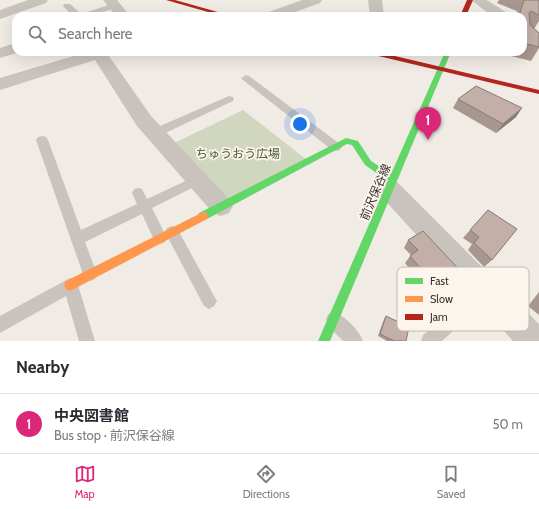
<!DOCTYPE html>
<meta charset="utf-8">
<style>
:root{--surface:#fff;--page:#f2f2f3;--text:#2b2b33;--muted:#7c7c81;--line:#e1e1e2;--accent:#db2777}
body{margin:0;font-family:Cabin,"Noto Sans JP",sans-serif;background:var(--page);color:var(--text)}
.you{position:absolute;left:300px;top:124px;width:14px;height:14px;margin:-10px;border:3px solid #fff;border-radius:50%;background:#1a73e8;box-shadow:0 0 0 6px #1a73e833}
.badge{display:grid;place-items:center;width:26px;height:26px;border-radius:50%;background:var(--accent);color:#fff;font-size:13px;font-weight:700}
.pin{position:absolute;translate:-50% -33px;filter:drop-shadow(0 1px 2px #0008)}
.pin::after{content:'';position:absolute;top:21px;width:14px;height:12px;background:inherit;clip-path:polygon(0 0,100% 0,50% 100%)}
.list{margin:0;padding:0;list-style:none}
h2{display:flex;justify-content:space-between;align-items:center;height:52px;margin:0;padding:0 16px;font-size:17px}
h2 small{font-size:13px;font-weight:400;color:var(--muted)}
.list li{display:grid;grid-template-columns:26px 1fr auto;gap:12px;align-items:center;box-sizing:border-box;height:60px;padding:0 16px;border-top:1px solid var(--line)}
.list b{display:block;font-size:15px;white-space:nowrap}
.list p{margin:0;font-size:13px;white-space:nowrap;color:var(--muted)}
.list em{font-size:13px;font-style:normal;color:var(--muted)}
.icon{flex:none;width:22px;height:22px;fill:none;stroke:currentColor;stroke-width:2;stroke-linecap:round;stroke-linejoin:round}
.map{position:relative;flex:none;width:539px;height:341px;overflow:hidden}
.search{position:absolute;background:var(--surface);box-shadow:0 4px 16px #0002;left:12px;right:12px;top:12px;height:44px;display:flex;align-items:center;gap:10px;box-sizing:border-box;padding:0 14px;border-radius:12px;color:var(--muted);font-size:15px}
.sheet{height:112px;background:var(--surface)}
nav{display:flex;justify-content:space-around;align-items:center;box-sizing:border-box;height:56px;border-top:1px solid var(--line);background:var(--surface);font-size:11px;color:var(--muted)}
nav a{display:grid;justify-items:center;gap:2px}
nav .on{color:var(--accent)}
.map>svg:first-child{display:block}
</style>
<div class="map">
<svg width="539" height="341" viewBox="0 0 539 341">
<rect width="100%" height="100%" fill="#f0ebe5"/>
<!-- green -->
<path fill="#d1d6bf" d="M243,110L307,160L222,201L170,145Z"/>
<g fill="none" stroke-linecap="round" stroke-linejoin="round">
<!-- lane -->
<path fill="#c9c3be" fill-rule="evenodd" d="M115,3L119,5L118,7L91,16H73L63,6L64,4H70L81,14Z
M246,75L249,76L340,144L342,147L340,150L336,151L332,150L243,80L241,78Z
M229,96L233,97L234,99L233,101L159,136H151L150,133L151,130Z
M42,136L46,137L48,140L81,230L137,204L132,193L134,189L138,188L142,189L147,199L194,177L198,175L202,177L204,180L202,183L152,208L167,238L165,242L160,244L155,242L142,214L85,242L97,274L95,279L90,281L85,279L83,274L36,140L38,137Z
M172,226L177,228L214,296L217,301L214,306L209,309L204,306L165,232L167,228Z
M70,278L75,280L78,285L95,341H79L66,296L0,333V316Z
M486,284L491,287L494,292L491,297L442,341H421L423,335L481,287Z
M334,312C345,316 359,330 363,341H343L328,326L326,320L328,314Z"/>
<!-- street -->
<path fill="#c9c3be" fill-rule="evenodd" d="M28,0H48L46,3L0,19V10Z
M103,0H117L130,16H116Z
M302,0H322L320,3L284,16H264L266,13Z
M368,0H382L384,16H370Z
M471,0H487L507,13L509,16H492Z
M16,43V52H20L0,58V48Z
M87,52H112L109,56L151,116L229,199L233,206L229,213L221,216L213,213L137,126L95,60L0,90V78Z
M389,180L397,182L539,324V341H513L381,196L378,189L381,182Z"/>
<!-- fast -->
<path fill="#63d668" fill-rule="evenodd" d="M445,52H451L330,341H318L388,181L365,165L352,145L347,144L207,219L203,220L199,219L198,216L199,213L346,138L358,141L371,161L391,174Z"/>
<!-- slow -->
<path fill="#ff974d" fill-rule="evenodd" d="M203,212L207,213L208,216L207,219L74,289L70,291L66,289L64,285L66,281Z"/>
<!-- jam -->
<path fill="#b3261e" fill-rule="evenodd" d="M166,0H175L232,16H222Z
M467,0H473L466,16H460Z
M367,52H378L539,90V94L370,54Z"/>
</g>
<!-- wall -->
<path fill="#a89690" d="M499,0H539V21L534,29L539,33V48L531,61L503,54L504,52H523V16H516L517,11L497,3Z
M458,99L516,117L496,133L453,108Z
M488,210L492,260L484,267L468,250L472,244L463,238Z
M408,240L469,280L425,313L402,287L407,280L415,275L405,263L411,255L404,248Z
M539,292V315L528,306Z
M386,316L406,341H387L378,336L384,319Z"/>
<!-- shaded-wall -->
<path fill="#887a75" d="M522,108L516,117L496,133L503,124Z
M469,280L425,313L431,307Z"/>
<!-- building -->
<path fill="#c3afa7" stroke="#887a75" d="M524,0H539V15L531,11L529,13L530,25L539,33V47L523,43V16H519Z
M476,86L522,108L503,124L458,99Z
M488,210L517,229L492,260L474,243L479,237L470,230Z
M423,231L469,280L431,307L407,280L422,270L410,256L418,250L408,240Z
M386,316L409,327L406,341H394L380,334Z"/>
<g text-anchor="middle" dominant-baseline="central" stroke-width="3.5" stroke-linejoin="round" paint-order="stroke">
<!-- park labels -->
<g font-size="12" fill="#4a5a2e" stroke="#fbf5ee">
<text x="238" y="153">ちゅうおう広場</text>
</g>
<!-- street labels -->
<g font-size="12" fill="#3b302b" stroke="#fbf5ee">
<text transform="translate(375 192) rotate(-67)">前沢保谷線</text>
</g>
</g>
<!-- legend -->
<rect x="397" y="267" width="132" height="64" rx="6" fill="#fbf5ee" stroke="#c1bab4" stroke-width="1"/>
<rect x="405" y="278" width="18" height="6" fill="#63d668"/>
<rect x="405" y="296" width="18" height="6" fill="#ff974d"/>
<rect x="405" y="314" width="18" height="6" fill="#b3261e"/>
<g font-size="11" fill="#3b302b">
<text x="430" y="285">Fast</text>
<text x="430" y="303">Slow</text>
<text x="430" y="321">Jam</text>
</g>
</svg>
<div class="you"></div>
<div class="pin badge" style="left:428px;top:140px">1</div>
<div class="search"><svg class="icon" aria-label="search" viewBox="0 0 24 24"><circle cx="10" cy="10" r="6"/><path d="M15 15l6 6"/></svg>Search here</div>
</div>
<section class="sheet">
<h2>Nearby<small></small></h2>
<ul class="list">
<li><span class="badge">1</span><div><b>中央図書館</b><p>Bus stop · 前沢保谷線</p></div><em>50 m</em></li>
</ul>
</section>
<nav>
<a class="on"><svg class="icon" aria-label="map" viewBox="0 0 24 24"><path d="M3 6l6-2 6 2 6-2v14l-6 2-6-2-6 2zM9 4v14M15 6v14"/></svg>Map</a>
<a><svg class="icon" aria-label="directions" viewBox="0 0 24 24"><path d="M12 3l9 9-9 9-9-9zM9 14v-3h6M13 9l2 2-2 2"/></svg>Directions</a>
<a><svg class="icon" aria-label="saved" viewBox="0 0 24 24"><path d="M7 4h10v16l-5-4-5 4z"/></svg>Saved</a>
</nav>
